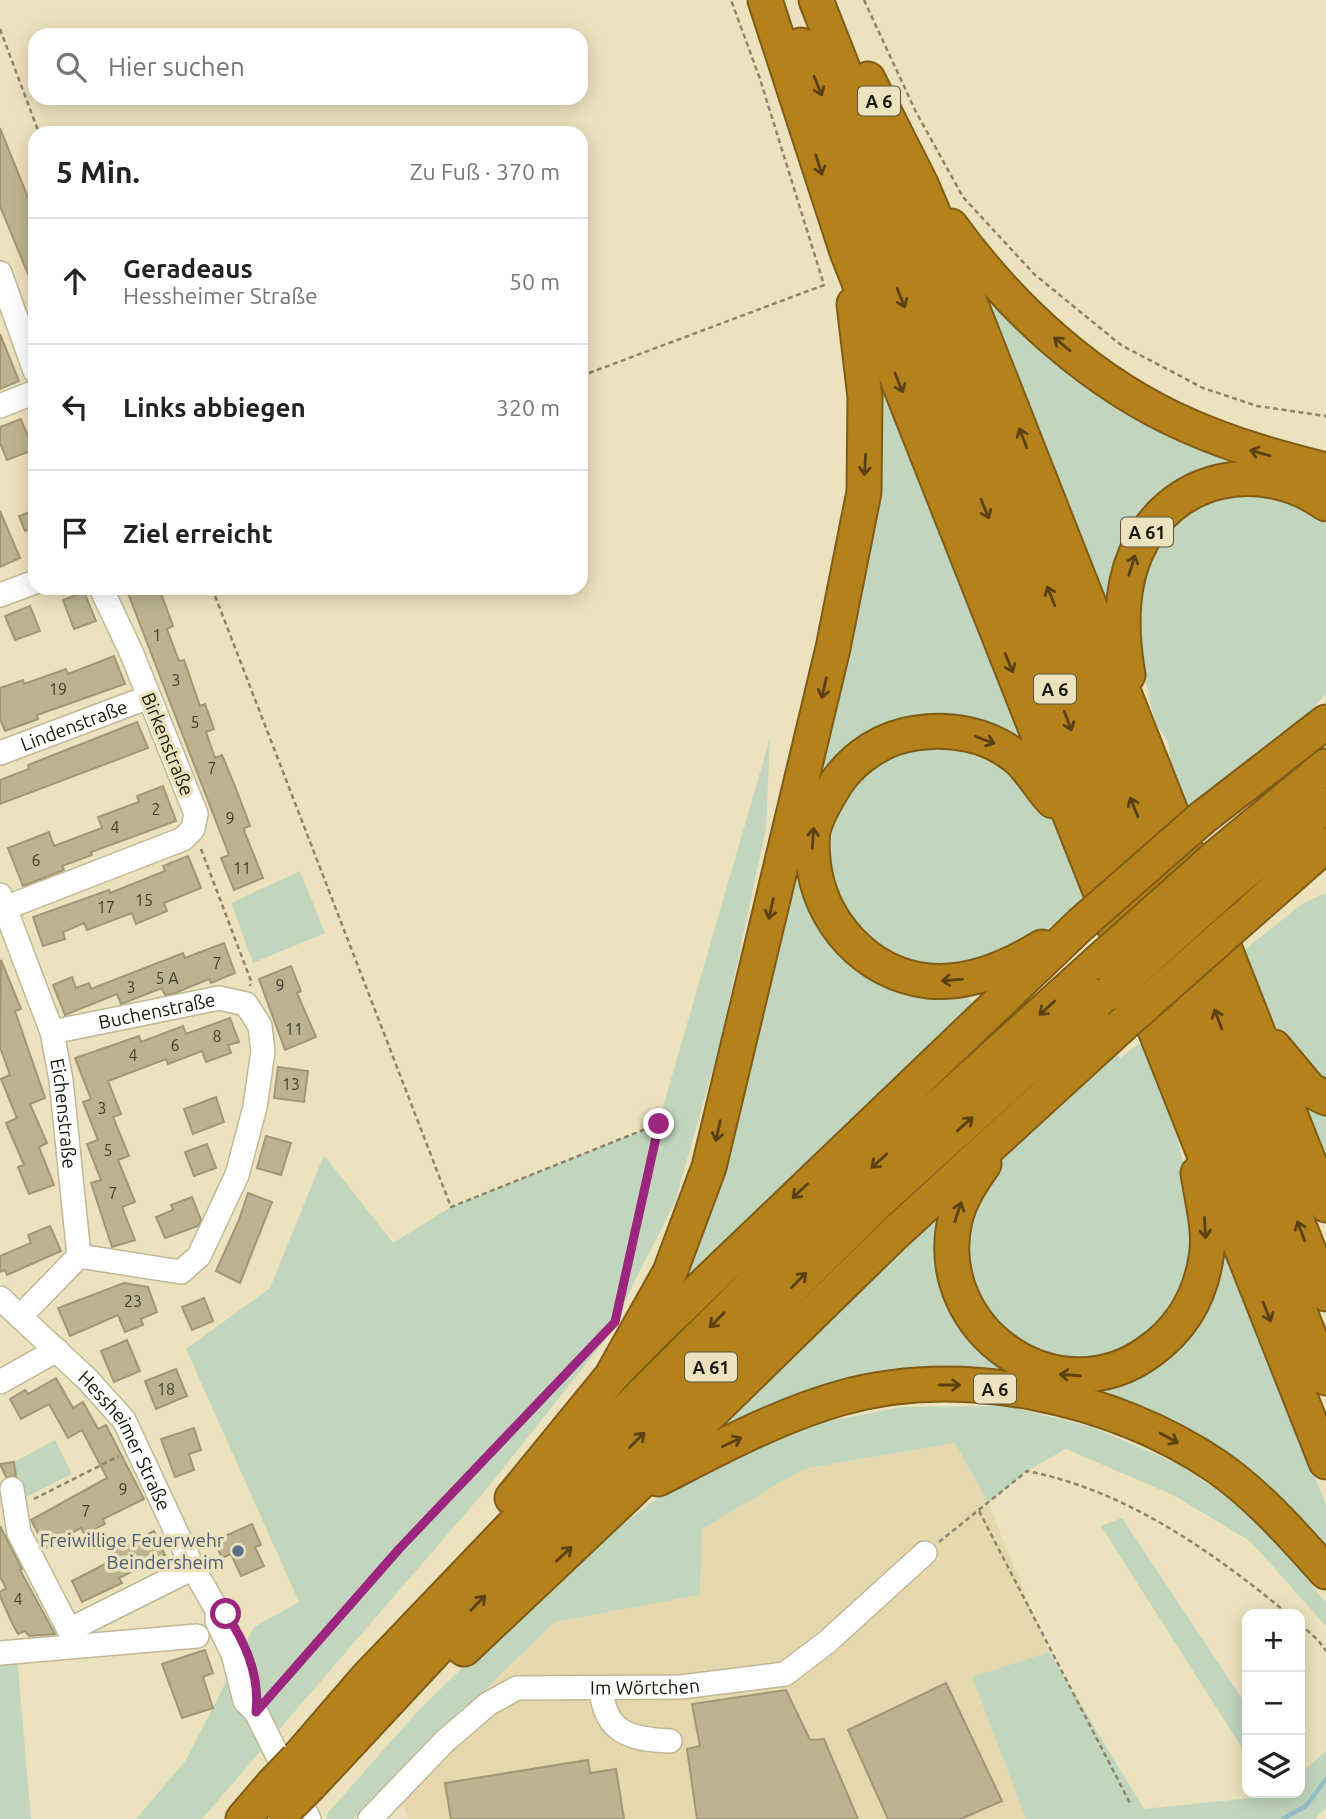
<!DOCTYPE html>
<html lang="de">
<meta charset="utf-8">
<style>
:root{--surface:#fff;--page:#f6f6f6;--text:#222;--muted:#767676;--line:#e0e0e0}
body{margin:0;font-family:Ubuntu,sans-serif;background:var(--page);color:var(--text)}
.controls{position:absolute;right:21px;bottom:21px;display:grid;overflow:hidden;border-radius:14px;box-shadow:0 4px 18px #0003}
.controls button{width:63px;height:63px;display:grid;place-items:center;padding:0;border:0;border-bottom:2px solid var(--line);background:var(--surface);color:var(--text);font:35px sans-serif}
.stop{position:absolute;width:21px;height:21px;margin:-16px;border:5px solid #9c257e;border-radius:50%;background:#fff}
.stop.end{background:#9c257e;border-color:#fff;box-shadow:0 2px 7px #0008}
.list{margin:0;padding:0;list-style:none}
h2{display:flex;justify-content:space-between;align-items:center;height:91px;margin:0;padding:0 28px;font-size:30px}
h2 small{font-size:23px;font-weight:400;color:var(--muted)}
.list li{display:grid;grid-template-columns:46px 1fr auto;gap:21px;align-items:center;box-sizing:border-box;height:126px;padding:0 28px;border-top:2px solid var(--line)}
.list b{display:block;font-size:26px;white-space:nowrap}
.list p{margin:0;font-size:23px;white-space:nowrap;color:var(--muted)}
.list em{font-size:23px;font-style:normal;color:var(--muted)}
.icon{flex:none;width:38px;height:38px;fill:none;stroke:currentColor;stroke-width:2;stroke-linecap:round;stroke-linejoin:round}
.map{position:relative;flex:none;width:1326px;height:1819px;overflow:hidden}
.search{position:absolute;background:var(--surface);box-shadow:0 4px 18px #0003;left:28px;top:28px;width:560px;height:77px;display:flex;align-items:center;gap:18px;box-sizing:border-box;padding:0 24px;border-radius:21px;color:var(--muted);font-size:26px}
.panel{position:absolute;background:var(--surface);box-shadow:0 4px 18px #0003;left:28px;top:126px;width:560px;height:469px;border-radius:21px}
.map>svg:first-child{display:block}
</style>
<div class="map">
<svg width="1326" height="1819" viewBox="0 0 1326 1819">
<rect width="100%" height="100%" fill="#ede2be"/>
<!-- built -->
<path fill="#e5d8ac" d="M955,1443L988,1503L1049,1652L972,1677L1026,1819H408L405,1808L388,1785L556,1622L700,1595L702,1529L803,1469Z"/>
<!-- green -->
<path fill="#c2d6be" d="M968,257L1044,339L1293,470L1175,490L1115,631Z
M873,362L1031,754L917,719L812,805L845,952L963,987L975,1007L664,1303L709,1189Z
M1260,492L1297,504L1326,524V693L1308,715L1192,815L1171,765L1168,741L1157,726L1151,706L1138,642L1141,584L1151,555L1170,527L1196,507L1221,496Z
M770,738L766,828L720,1044L675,1202L605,1340L490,1485L202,1819H136L186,1760L254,1627L299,1602L186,1349L270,1288L324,1155L393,1243L451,1207L658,1124Z
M938,741L992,755L1051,814L1066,843L1088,902C1044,933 993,965 938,965C917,966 894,957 878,944C870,939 859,933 853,925C813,872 823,799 877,760C892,749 920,746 938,741Z
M300,871L325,933L253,963L231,903Z
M1326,893V1082C1281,1053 1262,998 1243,951L1302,904Z
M1140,1043L1147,1058H1151L1176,1131L1191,1198L1194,1244L1189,1277L1175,1308L1155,1331L1108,1358L1078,1359L1024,1350L981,1305L967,1268V1237L975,1202L996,1165L1033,1126L1117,1054L1120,1058Z
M1300,1104L1326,1109V1170Z
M956,1196L947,1222L1003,1362L1146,1367L1217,1228L1326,1505V1557L1257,1485L965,1377L689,1453Z
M1007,1406L1092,1427L1174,1462L1239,1504L1296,1564L1326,1603V1626L1250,1541L1173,1495L1066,1449L1027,1471L988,1503L955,1443L803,1469L702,1529L700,1595L555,1622L353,1819H328L326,1815L417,1712L572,1561L673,1487L784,1430L901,1407Z
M55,1440L72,1474L20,1500L14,1462Z
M1122,1518L1247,1706V1756L1101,1526Z
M1049,1652L1144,1809L1300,1793V1774L1326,1751V1808L1315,1819H1026L972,1677Z
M17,1656L31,1819H0V1657Z"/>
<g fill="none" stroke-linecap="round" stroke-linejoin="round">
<!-- stream -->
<path stroke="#95bdc8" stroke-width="4.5" d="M1283,1819L1306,1806L1326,1779"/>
</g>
<!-- building -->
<path fill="#bdb390" stroke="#a19775" stroke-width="2" d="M0,128L35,215V291L0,206Z
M0,334L19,381L0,389Z
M21,419L33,450L7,460L0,443V427Z
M35,510V527L25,531L19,516Z
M0,511L20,558L0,567Z
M126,588H159L173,626L167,629L179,661L184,660L200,706L205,704L214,729L206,732L215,758L222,755L235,786L250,826L244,828L245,833L263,878L234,890L221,858L229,855Z
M84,592L96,621L74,629L63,600Z
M30,606L40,631L15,640L5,616Z
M114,656L125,684L37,715L38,719L5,731L0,719V688L23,680L24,684L66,669L68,674Z
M137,722L148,748L0,804V780L29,769L28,765Z
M163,786L176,821L91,852L92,855L62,866L64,870L23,886L8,848L49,832L54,846L102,828L98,817L139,802L137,796Z
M188,856L201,888L164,903L167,911L136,924L132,913L87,930L84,923L63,932L65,939L43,946L33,917L109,890L110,893L165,871L163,866Z
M224,943L235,973L211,983L209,979L175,993L165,995L162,988L121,1004L117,994L65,1015L53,985L72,977L76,988L89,983L91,989L183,953L185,958Z
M1,960L21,1009L15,1011L45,1098L30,1104L47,1143L39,1147L54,1185L29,1194L18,1167L24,1165L6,1123L17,1118L1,1079L10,1075L0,1047Z
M291,966L301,991L297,993L316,1037L285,1050L259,979Z
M230,1018L239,1042L228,1045L231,1053L206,1062L202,1051L168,1064L166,1059L108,1081L121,1114L113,1117L129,1156L118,1160L135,1202L122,1207L135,1240L112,1247L91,1183L101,1180L87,1144L98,1140L83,1102L91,1099L75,1058L139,1036L141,1042L183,1026L186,1034Z
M278,1067L308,1071L304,1102L274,1098Z
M216,1097L224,1122L193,1134L184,1109Z
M266,1136L291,1143L281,1175L257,1168Z
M207,1144L216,1168L194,1176L185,1152Z
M248,1193L272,1202L240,1283L216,1271L239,1220Z
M192,1197L201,1220L198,1226L165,1238L156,1217L173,1210L171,1205Z
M50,1226L61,1251L7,1275L5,1270L0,1272V1256L31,1243L28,1235Z
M124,1283L148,1287L157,1312L141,1319L143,1325L125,1332L118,1315L70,1336L58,1308Z
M204,1298L213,1321L192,1330L182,1307Z
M127,1340L140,1371L114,1382L101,1351Z
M176,1369L187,1396L156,1409L145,1381Z
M56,1378L73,1408L83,1402L98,1429L106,1425L144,1499L103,1519L105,1524L84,1534L81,1528L46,1548L31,1520L107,1478L82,1430L68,1438L49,1404L21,1419L10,1399L25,1390L28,1394Z
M194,1428L201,1450L189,1454L194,1470L175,1477L161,1439Z
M14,1462L16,1476L6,1477L0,1464Z
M252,1524L261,1545L255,1547L264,1566L241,1576L231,1554L222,1558L214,1541Z
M0,1526L22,1569L20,1570L55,1634L29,1636L25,1631L18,1634L12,1623L0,1596V1592L6,1588L0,1577Z
M154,1531L165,1555L119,1578L122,1583L82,1602L72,1581L111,1561L108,1554Z
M205,1650L213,1673L203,1677L213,1708L182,1718L162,1664Z
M946,1683L1002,1801L961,1819H888L848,1730Z
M786,1690L810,1740L824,1739L858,1819H697L687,1749L700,1746L692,1704Z
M588,1760L590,1773L616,1769L624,1819H451L445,1783Z"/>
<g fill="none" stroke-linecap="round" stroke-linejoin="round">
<!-- minor casing -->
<g stroke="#c2b794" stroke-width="26">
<g id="minor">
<path d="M0,273L35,371"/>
<path d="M0,406L35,392"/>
<path d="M0,595L35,582"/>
<path id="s1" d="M0,753L149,697"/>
<path id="s2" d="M0,895L52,1032L61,1080L79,1256L20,1317"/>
<path d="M5,908L183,839L193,829L196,814L132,654L101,588"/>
<path id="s3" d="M52,1032L219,998L246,1004L260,1026L263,1051L255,1107L237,1175L199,1256L181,1272L79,1256"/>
<path id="s4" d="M0,1298L87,1379L124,1420L193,1568L217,1610V1621L233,1654L245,1701L256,1712L309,1819"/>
<path d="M0,1382L57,1350"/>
<path d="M12,1489L19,1533L69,1630L193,1568"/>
<path d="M0,1653L197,1636"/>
<path d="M601,1689C605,1734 631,1739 670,1741"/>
<path id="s5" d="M370,1819L445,1741L488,1704L517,1688L681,1687L785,1674L827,1642L925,1553"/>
</g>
</g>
<!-- highway casing -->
<g stroke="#7f5c15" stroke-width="37">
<path id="highway" d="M765,0L847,252L1326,1462
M816,0L1326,1294
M801,45L1326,1378
M868,79L921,184L953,259L1326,1205
M951,226C1011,309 1094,385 1189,426C1234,446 1279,458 1326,470
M1128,675C1121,635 1119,592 1136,553C1169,476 1260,457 1326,504
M1202,818L1326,722
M1217,856L1326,766
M1229,885L1326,805
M1241,920L1326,845
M1042,947C1008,968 969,985 928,981C866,974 819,921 813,860C812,849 811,834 815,824C820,809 829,795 837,782C855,756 885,737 916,733C950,728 988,734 1016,757C1030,768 1040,788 1053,801
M1274,1047L1310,1090L1326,1098
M984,1164C972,1181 960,1199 955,1220C930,1331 1058,1419 1150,1351C1182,1328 1200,1297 1206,1258C1211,1232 1202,1200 1198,1173
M611,1377L670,1272L709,1167L833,648L864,492L865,397L854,304
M658,1479C717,1449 777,1416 841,1398C963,1364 1113,1396 1216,1466C1258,1495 1292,1534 1326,1572
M512,1498L611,1377L655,1332L1081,924
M464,1649L627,1495L894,1234L1120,1027
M297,1759L366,1679L544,1493L853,1184L1098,962
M310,1785L561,1516L877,1203L1109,993
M243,1819L273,1784"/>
</g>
<!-- path -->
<path stroke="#8c846a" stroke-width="2.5" stroke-dasharray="5 3.5" stroke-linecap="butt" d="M864,0L916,112L963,197L1034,274L1121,345L1203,388L1257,406L1326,416
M0,29L39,133
M581,376L824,285L760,79L731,0
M212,588L451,1207L658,1124
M201,849L251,981L250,986
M616,1316L658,1124
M34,1499L119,1456
M979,1511L1130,1803
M939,1542L1027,1471C1125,1490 1212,1551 1288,1614
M1300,1624L1318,1640L1326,1651
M269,1698L399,1549L610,1327"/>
<!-- minor -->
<use href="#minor" stroke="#fff" stroke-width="23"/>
<!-- highway -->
<use href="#highway" stroke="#b5811b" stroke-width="33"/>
<!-- highway-bridge casing -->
<g stroke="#7f5c15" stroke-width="37" stroke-linecap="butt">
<path id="highway-bridge" d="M1081,924L1202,818
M1098,962L1217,856
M1109,993L1229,885
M1120,1027L1241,920
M273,1784L297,1759
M284,1811L310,1785"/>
</g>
<!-- highway-bridge -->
<use href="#highway-bridge" stroke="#b5811b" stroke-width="33"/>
</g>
<!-- one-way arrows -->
<defs><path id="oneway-shaft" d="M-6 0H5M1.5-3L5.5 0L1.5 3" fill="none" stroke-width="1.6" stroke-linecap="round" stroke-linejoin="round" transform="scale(1.75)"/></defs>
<g stroke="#594111">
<use href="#oneway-shaft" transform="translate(818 86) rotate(68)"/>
<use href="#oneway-shaft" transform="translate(819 165) rotate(72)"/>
<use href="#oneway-shaft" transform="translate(901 298) rotate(68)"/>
<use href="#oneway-shaft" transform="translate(1062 344) rotate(-140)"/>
<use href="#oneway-shaft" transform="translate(899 383) rotate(68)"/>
<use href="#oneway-shaft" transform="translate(1023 438) rotate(-111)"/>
<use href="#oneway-shaft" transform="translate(1260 453) rotate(-164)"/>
<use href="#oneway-shaft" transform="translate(865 465) rotate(93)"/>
<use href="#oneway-shaft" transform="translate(985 509) rotate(68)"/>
<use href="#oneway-shaft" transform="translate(1132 565) rotate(-73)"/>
<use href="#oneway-shaft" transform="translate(1051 596) rotate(-112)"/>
<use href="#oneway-shaft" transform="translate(1009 663) rotate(68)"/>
<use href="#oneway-shaft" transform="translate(824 688) rotate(103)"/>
<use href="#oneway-shaft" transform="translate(1068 721) rotate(69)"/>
<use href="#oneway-shaft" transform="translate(985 740) rotate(21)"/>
<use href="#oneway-shaft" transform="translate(1134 807) rotate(-112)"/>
<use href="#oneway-shaft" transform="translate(813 838) rotate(-86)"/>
<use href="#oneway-shaft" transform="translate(771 909) rotate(103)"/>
<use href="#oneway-shaft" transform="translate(952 980) rotate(175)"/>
<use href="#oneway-shaft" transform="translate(1047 1008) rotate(138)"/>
<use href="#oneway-shaft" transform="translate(1218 1019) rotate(-111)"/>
<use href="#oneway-shaft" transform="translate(965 1124) rotate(-42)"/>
<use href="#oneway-shaft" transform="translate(718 1131) rotate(103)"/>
<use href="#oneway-shaft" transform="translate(879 1161) rotate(138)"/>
<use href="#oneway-shaft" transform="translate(800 1191) rotate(136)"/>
<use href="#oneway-shaft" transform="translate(958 1212) rotate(-72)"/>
<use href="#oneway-shaft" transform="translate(1205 1228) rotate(87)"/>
<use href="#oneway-shaft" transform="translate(1301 1231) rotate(-111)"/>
<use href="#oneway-shaft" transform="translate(799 1280) rotate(-45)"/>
<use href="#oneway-shaft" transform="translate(1267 1312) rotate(68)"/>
<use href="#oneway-shaft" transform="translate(717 1320) rotate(135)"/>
<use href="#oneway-shaft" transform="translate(1070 1375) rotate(-176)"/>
<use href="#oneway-shaft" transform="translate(950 1385)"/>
<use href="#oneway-shaft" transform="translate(1169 1438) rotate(28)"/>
<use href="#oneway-shaft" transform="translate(637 1440) rotate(-45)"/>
<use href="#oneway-shaft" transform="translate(732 1442) rotate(-25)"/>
<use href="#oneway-shaft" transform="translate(564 1554) rotate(-43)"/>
<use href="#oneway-shaft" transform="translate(478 1603) rotate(-46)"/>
</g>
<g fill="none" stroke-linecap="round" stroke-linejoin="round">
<!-- route -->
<path stroke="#9c257e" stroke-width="9" d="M226,1614C246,1643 260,1676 256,1712L399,1549L615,1322L659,1124"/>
</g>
<!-- markers -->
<circle fill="#5c6f8a" stroke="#ede2be" stroke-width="2.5" cx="238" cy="1551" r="7"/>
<g text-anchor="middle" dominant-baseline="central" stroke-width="7" stroke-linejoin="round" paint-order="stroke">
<!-- number labels -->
<g font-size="16" fill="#443e2c">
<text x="157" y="635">1</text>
<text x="176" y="680">3</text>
<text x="58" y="689">19</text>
<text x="195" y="722">5</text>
<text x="212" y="768">7</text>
<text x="156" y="809">2</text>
<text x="230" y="818">9</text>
<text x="115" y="827">4</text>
<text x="36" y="860">6</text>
<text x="242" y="868">11</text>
<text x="144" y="900">15</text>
<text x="106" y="907">17</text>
<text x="217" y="963">7</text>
<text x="167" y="978">5 A</text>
<text x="280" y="985">9</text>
<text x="131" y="987">3</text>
<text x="294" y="1029">11</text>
<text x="217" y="1036">8</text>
<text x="175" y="1045">6</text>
<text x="133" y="1055">4</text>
<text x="291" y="1084">13</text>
<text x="102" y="1108">3</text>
<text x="108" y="1150">5</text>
<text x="113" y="1193">7</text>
<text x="133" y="1301">23</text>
<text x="166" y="1389">18</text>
<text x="123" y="1489">9</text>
<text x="86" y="1511">7</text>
<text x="18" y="1599">4</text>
</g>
<!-- shield labels -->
<g fill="#ede2be" stroke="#5a5440" stroke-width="2">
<rect x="858" y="86.5" width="42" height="29" rx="5"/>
<rect x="1121" y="517.5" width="52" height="29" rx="5"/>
<rect x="1034" y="674.5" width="42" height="29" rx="5"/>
<rect x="685" y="1352.5" width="52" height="29" rx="5"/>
<rect x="974" y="1374.5" width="42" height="29" rx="5"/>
</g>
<g font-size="18" font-weight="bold" fill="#1b170a">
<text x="879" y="101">A 6</text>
<text x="1147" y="532">A 61</text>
<text x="1055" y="689">A 6</text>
<text x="711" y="1367">A 61</text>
<text x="995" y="1389">A 6</text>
</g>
<!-- street labels -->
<g font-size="19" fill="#1b170a" stroke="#ede2be">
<text stroke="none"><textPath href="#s1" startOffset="79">Lindenstraße</textPath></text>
<text transform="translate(168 744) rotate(68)">Birkenstraße</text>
<text stroke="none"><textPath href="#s3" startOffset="107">Buchenstraße</textPath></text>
<text stroke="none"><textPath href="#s2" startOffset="229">Eichenstraße</textPath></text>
<text stroke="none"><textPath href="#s4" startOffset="192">Hessheimer Straße</textPath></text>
<text stroke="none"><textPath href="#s5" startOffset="326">Im Wörtchen</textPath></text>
</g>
<!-- service labels -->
<g font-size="19" fill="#4e5e75" stroke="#ede2be" text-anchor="end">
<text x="224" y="1540">Freiwillige Feuerwehr<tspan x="224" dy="22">Beindersheim</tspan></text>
</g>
</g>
</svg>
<div class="controls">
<button>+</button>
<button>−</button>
<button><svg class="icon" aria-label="layers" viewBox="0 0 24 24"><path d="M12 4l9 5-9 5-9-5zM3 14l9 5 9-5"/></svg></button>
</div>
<div class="stop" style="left:226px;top:1614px"></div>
<div class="stop end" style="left:659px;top:1124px"></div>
<div class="search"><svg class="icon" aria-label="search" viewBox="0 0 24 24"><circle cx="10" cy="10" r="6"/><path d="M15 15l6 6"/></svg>Hier suchen</div>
<section class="panel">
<h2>5 Min.<small>Zu Fuß · 370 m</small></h2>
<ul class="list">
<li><svg class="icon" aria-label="ahead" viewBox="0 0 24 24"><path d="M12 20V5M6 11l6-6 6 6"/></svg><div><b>Geradeaus</b><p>Hessheimer Straße</p></div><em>50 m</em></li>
<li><svg class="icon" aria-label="left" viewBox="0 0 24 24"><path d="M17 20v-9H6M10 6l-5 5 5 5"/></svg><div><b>Links abbiegen</b></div><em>320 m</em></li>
<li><svg class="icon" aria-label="arrive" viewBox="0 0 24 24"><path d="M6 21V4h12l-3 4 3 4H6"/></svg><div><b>Ziel erreicht</b></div></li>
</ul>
</section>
</div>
